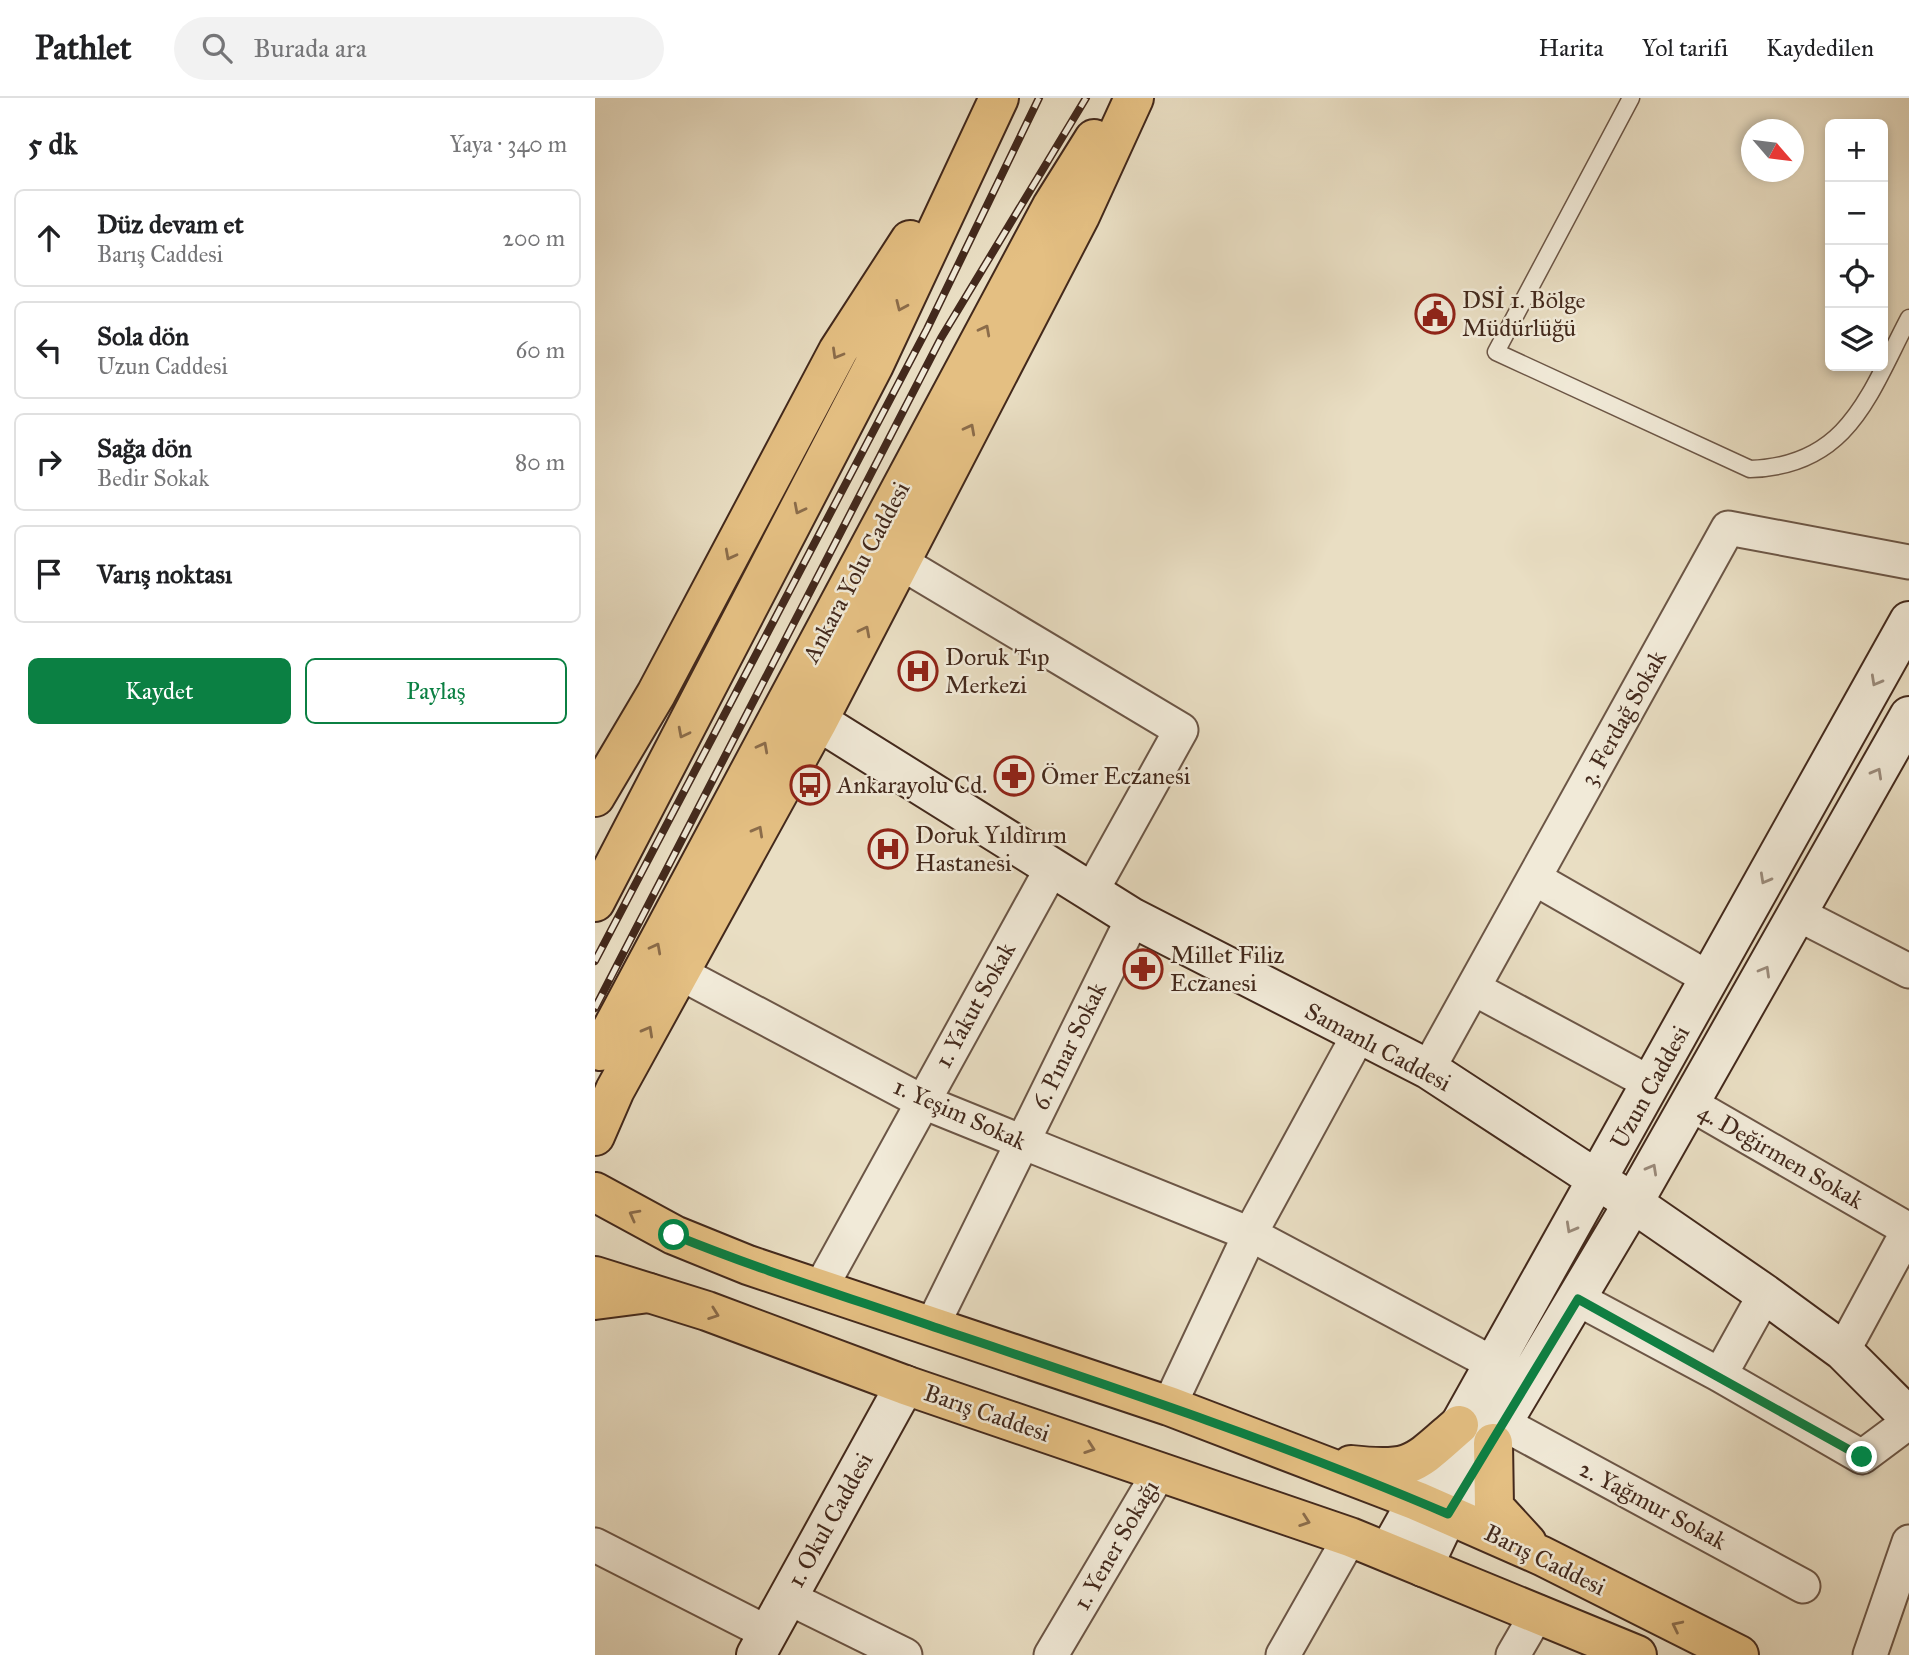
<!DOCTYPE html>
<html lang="tr">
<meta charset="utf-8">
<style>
:root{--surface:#fff;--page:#f2f2f2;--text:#202124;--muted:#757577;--line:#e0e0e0;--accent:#0b8043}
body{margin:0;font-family:"IM FELL Great Primer",serif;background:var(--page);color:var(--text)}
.controls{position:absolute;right:21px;top:21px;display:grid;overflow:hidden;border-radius:10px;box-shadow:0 4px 10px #0003}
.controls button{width:63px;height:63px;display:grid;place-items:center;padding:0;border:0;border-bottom:2px solid var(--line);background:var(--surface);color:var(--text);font:35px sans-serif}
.compass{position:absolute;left:1146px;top:21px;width:63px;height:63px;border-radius:50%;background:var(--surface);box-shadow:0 4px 10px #0003;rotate:118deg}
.stop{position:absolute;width:21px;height:21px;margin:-16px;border:5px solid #0b8043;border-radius:50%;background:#fff}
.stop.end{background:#0b8043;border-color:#fff;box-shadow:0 2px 7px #0008}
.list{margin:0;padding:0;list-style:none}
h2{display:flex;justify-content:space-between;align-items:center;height:91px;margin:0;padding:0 28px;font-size:30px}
h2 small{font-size:23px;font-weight:400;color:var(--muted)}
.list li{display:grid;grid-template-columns:46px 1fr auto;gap:21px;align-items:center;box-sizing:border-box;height:98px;margin:0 14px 14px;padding:0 14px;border:2px solid var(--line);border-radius:10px}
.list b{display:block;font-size:26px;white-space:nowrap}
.list p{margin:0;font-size:23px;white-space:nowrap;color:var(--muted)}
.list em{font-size:23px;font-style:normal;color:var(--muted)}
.actions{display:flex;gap:14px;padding:21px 28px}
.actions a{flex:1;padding:16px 0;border:2px solid var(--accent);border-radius:10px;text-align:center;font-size:24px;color:var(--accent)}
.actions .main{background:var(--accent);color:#fff}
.icon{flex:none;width:38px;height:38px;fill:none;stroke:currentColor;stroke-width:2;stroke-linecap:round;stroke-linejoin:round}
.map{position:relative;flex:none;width:1314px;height:1557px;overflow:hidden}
header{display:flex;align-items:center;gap:42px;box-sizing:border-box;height:98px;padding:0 35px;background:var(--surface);border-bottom:2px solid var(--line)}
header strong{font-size:33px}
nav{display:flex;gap:38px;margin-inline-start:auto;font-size:24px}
.search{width:490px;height:63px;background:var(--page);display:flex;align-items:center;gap:18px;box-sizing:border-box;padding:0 24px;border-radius:38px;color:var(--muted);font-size:26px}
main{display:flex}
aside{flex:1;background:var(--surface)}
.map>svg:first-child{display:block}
</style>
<header>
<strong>Pathlet</strong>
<div class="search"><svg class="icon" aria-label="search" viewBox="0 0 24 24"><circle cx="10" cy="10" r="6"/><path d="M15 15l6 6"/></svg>Burada ara</div>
<nav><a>Harita</a><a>Yol tarifi</a><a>Kaydedilen</a></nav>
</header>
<main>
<aside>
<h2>5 dk<small>Yaya · 340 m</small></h2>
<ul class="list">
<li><svg class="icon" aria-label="ahead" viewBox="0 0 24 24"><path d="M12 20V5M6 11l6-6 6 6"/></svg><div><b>Düz devam et</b><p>Barış Caddesi</p></div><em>200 m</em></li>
<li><svg class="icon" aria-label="left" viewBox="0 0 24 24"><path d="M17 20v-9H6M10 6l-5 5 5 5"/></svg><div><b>Sola dön</b><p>Uzun Caddesi</p></div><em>60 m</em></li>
<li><svg class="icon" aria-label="right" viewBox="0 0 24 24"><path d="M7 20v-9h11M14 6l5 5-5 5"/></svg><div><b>Sağa dön</b><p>Bedir Sokak</p></div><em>80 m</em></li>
<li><svg class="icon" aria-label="arrive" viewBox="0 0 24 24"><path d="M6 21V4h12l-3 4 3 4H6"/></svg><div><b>Varış noktası</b></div></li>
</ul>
<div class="actions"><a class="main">Kaydet</a><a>Paylaş</a></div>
</aside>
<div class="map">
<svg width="1314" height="1557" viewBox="0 0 1314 1557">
<rect width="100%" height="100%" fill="#e9dec3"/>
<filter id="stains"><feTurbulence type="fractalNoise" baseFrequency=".00286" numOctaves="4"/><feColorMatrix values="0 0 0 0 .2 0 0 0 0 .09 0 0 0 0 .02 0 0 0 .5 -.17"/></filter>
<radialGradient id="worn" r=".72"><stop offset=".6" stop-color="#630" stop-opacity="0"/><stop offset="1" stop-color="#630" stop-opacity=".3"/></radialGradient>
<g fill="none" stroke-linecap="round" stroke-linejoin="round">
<!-- lane casing -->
<g stroke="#6c5646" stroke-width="19">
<path id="lane" d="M1036,0L901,254L1155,371C1254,368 1274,296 1314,220"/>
</g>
<!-- street casing -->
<g stroke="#6c5646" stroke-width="37">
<path id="street" d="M305,464L586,632L496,794
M939,780L1115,881
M1203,816L1314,873
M85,875L326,1003L655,1136L899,1266
M878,890L1057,986
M833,971L1133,430L1314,464
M1094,1005L1314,1132
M225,1191L457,770
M983,1201L1125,1277L1267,1359L1314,1324
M337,1228L538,820
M1248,1253L1314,1131
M1125,1277L1170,1196
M574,1308L655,1136L763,938
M909,1326L1208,1488
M0,1447L173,1535
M192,1499L310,1557
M456,1557L565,1373
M688,1557L755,1439
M918,1557L943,1514
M1275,1557L1314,1444"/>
</g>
<!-- secondary casing -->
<g stroke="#43291c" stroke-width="42">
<path id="secondary" d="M223,623L538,820L833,971L1038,1105L1170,1196L1248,1253L1314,1319
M794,1453L1314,523
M828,1469L853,1416L1038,1105L1314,618
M161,1557L310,1287"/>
</g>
<!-- primary casing -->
<g stroke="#43291c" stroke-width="42">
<path id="primary" d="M0,1094L79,1137L153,1167L574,1308L822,1403L947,1458L1144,1557
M0,1178L112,1213L310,1287L755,1439L1042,1557
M898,1345L899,1409L932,1445
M756,1367C818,1374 819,1366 864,1327"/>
</g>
<!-- highway casing -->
<g stroke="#43291c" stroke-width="42">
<path id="highway" d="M0,699L61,596L243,253L315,142
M0,804L279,267L404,0
M5,953L457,108L499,41
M0,1038L20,992L223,623L485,118L539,0
M0,1202L54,1195"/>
</g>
<!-- lane -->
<use href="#lane" stroke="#f1ead8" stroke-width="16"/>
<!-- street -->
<use href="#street" stroke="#f1ead8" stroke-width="33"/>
<!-- secondary -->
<use href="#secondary" stroke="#f1ead8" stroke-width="38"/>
<!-- primary -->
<use href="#primary" stroke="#e4bf82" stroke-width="38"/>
<!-- highway -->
<use href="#highway" stroke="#e4bf82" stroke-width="38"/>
<!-- rail casing -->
<g stroke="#43291c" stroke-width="8">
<path id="rail" d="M0,863L332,231L444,0
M0,910L346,240L491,0"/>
</g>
<!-- rail -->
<use href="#rail" stroke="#f1ead8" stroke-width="5" stroke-dasharray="16" stroke-linecap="butt"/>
</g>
<!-- one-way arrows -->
<defs><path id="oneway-chevron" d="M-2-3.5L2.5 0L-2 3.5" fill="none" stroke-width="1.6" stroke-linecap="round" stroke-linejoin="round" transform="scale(1.75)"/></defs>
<g stroke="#8b6c4a">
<use href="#oneway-chevron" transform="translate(306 208) rotate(114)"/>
<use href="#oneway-chevron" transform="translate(390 232) rotate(-62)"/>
<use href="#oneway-chevron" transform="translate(242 256) rotate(120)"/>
<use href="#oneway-chevron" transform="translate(375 331) rotate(-62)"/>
<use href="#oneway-chevron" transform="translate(204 411) rotate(117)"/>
<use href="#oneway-chevron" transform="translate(135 457) rotate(118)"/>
<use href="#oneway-chevron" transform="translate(270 533) rotate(-63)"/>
<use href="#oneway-chevron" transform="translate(88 635) rotate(117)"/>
<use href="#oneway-chevron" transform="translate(168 649) rotate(-62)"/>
<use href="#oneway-chevron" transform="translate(163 733) rotate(-61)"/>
<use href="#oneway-chevron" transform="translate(61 850) rotate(-62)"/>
<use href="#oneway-chevron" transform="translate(53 933) rotate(-61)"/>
<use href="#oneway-chevron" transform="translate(39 1117) rotate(-152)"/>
<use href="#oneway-chevron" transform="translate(119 1216) rotate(20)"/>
<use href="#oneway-chevron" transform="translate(495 1350) rotate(19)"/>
<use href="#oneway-chevron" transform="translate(710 1423) rotate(19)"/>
<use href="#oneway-chevron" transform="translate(1082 1528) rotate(-154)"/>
</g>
<g stroke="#9a8a7a">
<use href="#oneway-chevron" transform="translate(1281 583) rotate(119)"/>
<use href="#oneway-chevron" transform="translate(1282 675) rotate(-61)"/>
<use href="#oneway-chevron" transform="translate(1170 781) rotate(119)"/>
<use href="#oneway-chevron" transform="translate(1170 873) rotate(-60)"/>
<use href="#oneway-chevron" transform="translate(1057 1071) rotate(-61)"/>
<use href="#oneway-chevron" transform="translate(976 1130) rotate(119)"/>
</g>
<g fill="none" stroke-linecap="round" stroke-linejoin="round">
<!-- route -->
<path stroke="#0b8043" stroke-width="9" d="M79,1137C165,1172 252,1199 339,1229C512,1287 685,1344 853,1416L983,1201L1267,1359"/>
</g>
<!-- icons -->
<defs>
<g id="civic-ring" transform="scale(2.0125)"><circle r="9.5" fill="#f1ead8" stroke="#8f2418" stroke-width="1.5"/><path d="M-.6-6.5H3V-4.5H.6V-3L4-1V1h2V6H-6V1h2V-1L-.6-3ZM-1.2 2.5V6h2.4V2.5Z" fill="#8f2418"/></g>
<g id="hospital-ring" transform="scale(2.0125)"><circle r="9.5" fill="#f1ead8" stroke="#8f2418" stroke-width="1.5"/><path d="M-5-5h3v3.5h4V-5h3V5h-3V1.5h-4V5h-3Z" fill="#8f2418"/></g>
<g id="pharmacy-ring" transform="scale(2.0125)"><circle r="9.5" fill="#f1ead8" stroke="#8f2418" stroke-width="1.5"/><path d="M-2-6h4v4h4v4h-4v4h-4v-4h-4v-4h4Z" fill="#8f2418"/></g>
<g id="bus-ring" transform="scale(2.0125)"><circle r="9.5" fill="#f1ead8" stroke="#8f2418" stroke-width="1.5"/><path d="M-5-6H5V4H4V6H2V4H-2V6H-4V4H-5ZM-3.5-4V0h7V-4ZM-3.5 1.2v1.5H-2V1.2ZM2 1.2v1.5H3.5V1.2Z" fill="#8f2418"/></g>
</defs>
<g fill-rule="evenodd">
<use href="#civic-ring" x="840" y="216"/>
<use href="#hospital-ring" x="323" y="573"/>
<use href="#pharmacy-ring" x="419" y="678"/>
<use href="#bus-ring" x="215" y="687"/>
<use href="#hospital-ring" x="293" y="751"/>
<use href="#pharmacy-ring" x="548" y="871"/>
</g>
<g text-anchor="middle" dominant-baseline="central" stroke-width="5" stroke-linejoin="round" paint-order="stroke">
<!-- poi labels -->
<g font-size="24" fill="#43291c" stroke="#f1ead8" text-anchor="start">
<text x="867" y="202">DSİ 1. Bölge<tspan x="867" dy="28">Müdürlüğü</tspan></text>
<text x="350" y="559">Doruk Tıp<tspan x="350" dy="28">Merkezi</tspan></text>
<text x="446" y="678">Ömer Eczanesi</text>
<text x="242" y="687">Ankarayolu Cd.</text>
<text x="320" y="737">Doruk Yıldırım<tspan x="320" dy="28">Hastanesi</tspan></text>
<text x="575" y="857">Millet Filiz<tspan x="575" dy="28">Eczanesi</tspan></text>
</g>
<!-- street labels -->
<g font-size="24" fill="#43291c" stroke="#f1ead8">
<text transform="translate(261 474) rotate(-62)">Ankara Yolu Caddesi</text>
<text transform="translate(1028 620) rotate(-61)">3. Ferdağ Sokak</text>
<text transform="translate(380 907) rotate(-61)">1. Yakut Sokak</text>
<text transform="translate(474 948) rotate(-64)">6. Pınar Sokak</text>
<text transform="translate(783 949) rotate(28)">Samanlı Caddesi</text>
<text transform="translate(1055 989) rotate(-61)">Uzun Caddesi</text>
<text transform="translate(365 1016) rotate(24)">1. Yeşim Sokak</text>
<text transform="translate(1186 1058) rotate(30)">4. Değirmen Sokak</text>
<text transform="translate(392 1315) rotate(19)">Barış Caddesi</text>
<text transform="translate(1058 1407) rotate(28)">2. Yağmur Sokak</text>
<text transform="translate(235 1422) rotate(-61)">1. Okul Caddesi</text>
<text transform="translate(521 1447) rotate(-60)">1. Yener Sokağı</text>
<text transform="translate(950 1462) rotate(26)">Barış Caddesi</text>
</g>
</g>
<rect width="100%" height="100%" filter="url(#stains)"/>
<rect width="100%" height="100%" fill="url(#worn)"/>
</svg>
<div class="controls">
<button>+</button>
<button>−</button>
<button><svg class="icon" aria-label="locate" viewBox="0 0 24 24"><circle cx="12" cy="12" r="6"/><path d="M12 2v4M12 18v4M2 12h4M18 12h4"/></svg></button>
<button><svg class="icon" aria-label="layers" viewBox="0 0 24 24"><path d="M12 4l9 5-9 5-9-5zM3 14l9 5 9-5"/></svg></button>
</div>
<svg class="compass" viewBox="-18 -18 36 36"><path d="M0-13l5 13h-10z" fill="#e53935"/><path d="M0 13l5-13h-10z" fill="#757577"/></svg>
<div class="stop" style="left:79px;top:1137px"></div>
<div class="stop end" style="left:1267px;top:1359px"></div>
</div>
</main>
